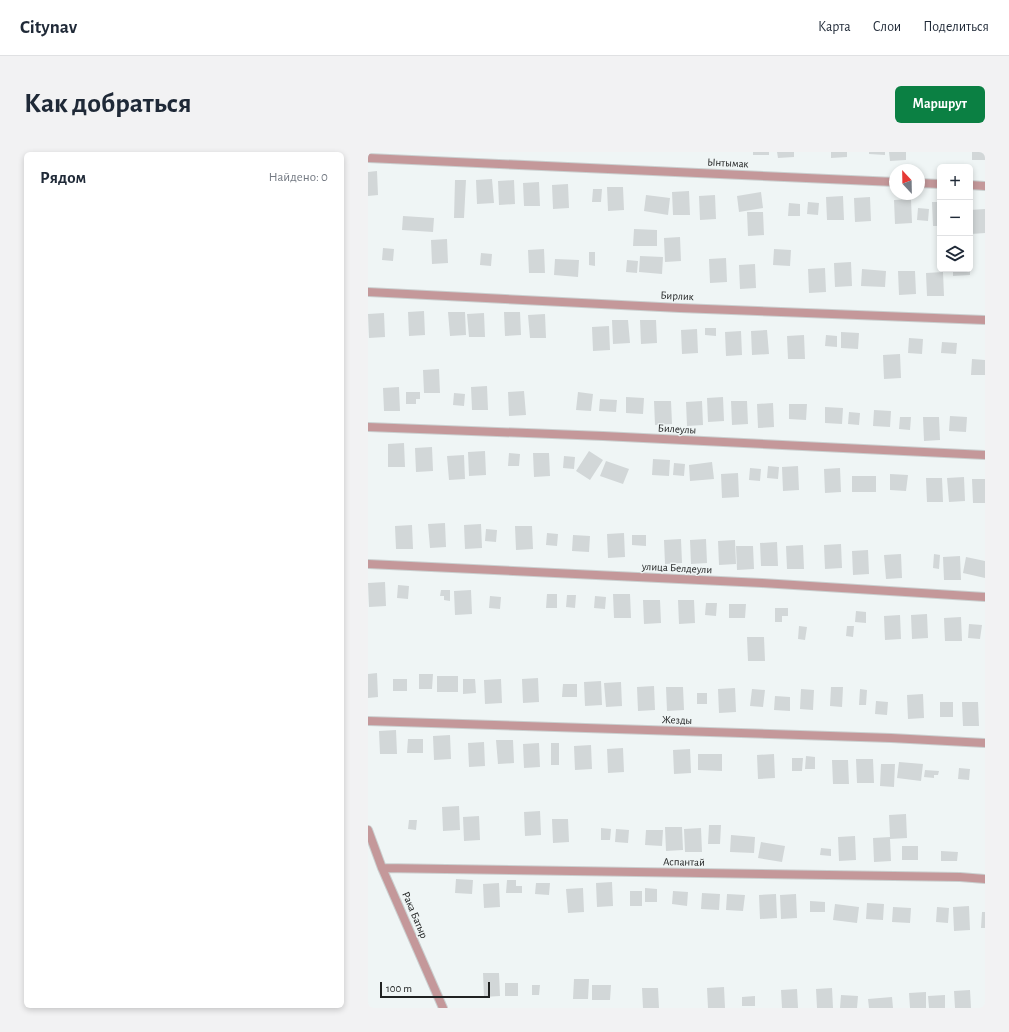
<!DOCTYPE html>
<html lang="ru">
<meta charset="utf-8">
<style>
:root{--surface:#fff;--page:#f2f2f3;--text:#1f2937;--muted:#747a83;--line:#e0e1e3;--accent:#0b8043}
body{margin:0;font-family:"Alegreya Sans",sans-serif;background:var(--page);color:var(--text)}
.controls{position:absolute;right:12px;top:12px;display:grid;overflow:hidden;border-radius:6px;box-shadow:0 2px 6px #0003}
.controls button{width:36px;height:36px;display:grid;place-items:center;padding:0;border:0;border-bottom:1px solid var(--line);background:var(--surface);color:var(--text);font:20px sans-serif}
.compass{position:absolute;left:521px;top:12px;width:36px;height:36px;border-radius:50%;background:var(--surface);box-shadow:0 2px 6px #0003;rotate:338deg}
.scale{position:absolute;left:12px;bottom:10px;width:110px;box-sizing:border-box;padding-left:4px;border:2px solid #202222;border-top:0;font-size:11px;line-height:14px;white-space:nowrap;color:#202222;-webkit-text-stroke:3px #eff5f5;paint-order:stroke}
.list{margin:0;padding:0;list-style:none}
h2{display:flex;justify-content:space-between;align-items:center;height:52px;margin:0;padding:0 16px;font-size:17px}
h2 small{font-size:13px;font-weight:400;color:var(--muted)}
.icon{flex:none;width:22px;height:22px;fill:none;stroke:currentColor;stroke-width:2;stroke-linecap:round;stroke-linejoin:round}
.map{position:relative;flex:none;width:617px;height:856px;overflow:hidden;border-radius:6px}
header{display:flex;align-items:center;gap:24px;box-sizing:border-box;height:56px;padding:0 20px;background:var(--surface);border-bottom:1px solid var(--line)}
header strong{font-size:19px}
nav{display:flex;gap:22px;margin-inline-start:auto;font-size:14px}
.intro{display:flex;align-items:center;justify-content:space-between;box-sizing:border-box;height:96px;padding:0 24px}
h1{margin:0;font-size:28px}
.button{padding:10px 18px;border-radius:6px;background:var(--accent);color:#fff;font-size:14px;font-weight:700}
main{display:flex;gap:24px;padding:0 24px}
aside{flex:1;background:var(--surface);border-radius:6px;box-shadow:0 2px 6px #0003}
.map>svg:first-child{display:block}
</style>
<header>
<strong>Citynav</strong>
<nav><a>Карта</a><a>Слои</a><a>Поделиться</a></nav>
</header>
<div class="intro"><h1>Как добраться</h1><a class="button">Маршрут</a></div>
<main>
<aside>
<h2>Рядом<small>Найдено: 0</small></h2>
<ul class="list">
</ul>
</aside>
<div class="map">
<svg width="617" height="856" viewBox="0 0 617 856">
<rect width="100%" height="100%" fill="#eff5f5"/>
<!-- building -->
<path fill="#d2d7d8" d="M385,0H401V3H385Z
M409,0H426V5L410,6Z
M463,0H479V5L463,6Z
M501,0H517V3L501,2Z
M521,0H538V8L522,9Z
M604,0H617V8H604Z
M9,19L10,43L0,44V20Z
M124,27L126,51L109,52L108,28Z
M87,28H98L96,66H86Z
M146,28L147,52L131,53L130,29Z
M171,30L172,54H156L155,31Z
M200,32L201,56L185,57L184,33Z
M239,35H255L256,58L240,59Z
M225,37H234L233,50H224Z
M321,39L322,63H305L304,40Z
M393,40L395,56L371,60L369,44Z
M278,43L302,46L300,63L276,59Z
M347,43L348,67L332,68L331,44Z
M475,44L476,68H459L458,45Z
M502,45L503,69L487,70L486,46Z
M543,47L544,71L527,72L526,48Z
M440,50L451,51L450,63L439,62Z
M564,50H572V74H565Z
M421,51L432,52V64H420Z
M550,56L561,57L560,69L549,68Z
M617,57V81L603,82L602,58Z
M379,60H395L396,83L380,84Z
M35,64L66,66L65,80L34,78Z
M266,77L289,78V94H265Z
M312,85L313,109L297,110L296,86Z
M79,87L80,111L64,112L63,88Z
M15,96L26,97L25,109L14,108Z
M176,97L177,121H161L160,98Z
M406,97L423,98L422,114L405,113Z
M221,100H227V114L221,113Z
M113,101L124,102L123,114L112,113Z
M272,104L295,105L294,122L271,120Z
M358,106L359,130L342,131L341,107Z
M187,107L211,108L210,125L186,123Z
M259,108L270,109L269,121L258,120Z
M483,110L484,134L467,135L466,111Z
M387,112L388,136L372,137L371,113Z
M457,116L458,140L441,141L440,117Z
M494,117L518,119L517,135L493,134Z
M585,117H602V123L585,124Z
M530,119H547L548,142L531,143Z
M575,120L576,144H559L558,121Z
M56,159L57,183L41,184L40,160Z
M80,160H97L98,183L82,184Z
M136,160H152L153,183L137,184Z
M16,161L17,185L1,186L0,162Z
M116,161L117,185H101L99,162Z
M177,162L178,186H162L160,163Z
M244,168H260L262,191L245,192Z
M272,168H288L289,191L273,192Z
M241,174L242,198L225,199L224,175Z
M337,176H348V184L337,183Z
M329,177L330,201L314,202L313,178Z
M399,178L401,202L384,203L383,179Z
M373,179L374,203L358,204L357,180Z
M473,180L491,181L490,197L473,196Z
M436,183L437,207H420L419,184Z
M458,183L469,184V195L457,194Z
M541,186L555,187L554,202L540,201Z
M574,190L589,191L588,202L573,201Z
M532,202L533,226L516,227L515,203Z
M604,207L617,208V223H603Z
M71,217L72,241H56L55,218Z
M119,234L120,258H104L103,235Z
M31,235L32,259H16L15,236Z
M156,239L158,263L141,264L140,240Z
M38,240H52V247H48V252H38Z
M210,240L225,242L223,259L208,258Z
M86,241L97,242L96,254L85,253Z
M258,245L276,246L275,262L258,261Z
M355,245L356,269L340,270L339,246Z
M232,247L249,248L248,260L231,259Z
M286,249H303L304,272L287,273Z
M334,249L335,273L319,274L318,250Z
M363,249H379L380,272L364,273Z
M405,251L406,275L390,276L389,252Z
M421,252H439L438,268L421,267Z
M457,255L475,256L474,272L457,271Z
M506,258L523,259L522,275L505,274Z
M481,260L492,261L491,273L480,272Z
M582,264L599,265L598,280L581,279Z
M532,265H543L542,278L531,277Z
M555,265H571L572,288L556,289Z
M36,291L37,315H20V292Z
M64,295L65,319L48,320L47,296Z
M117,299L118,323L101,324L100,300Z
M221,299L235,308L222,328L208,319Z
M141,301L152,302L151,314H140Z
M165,301H181L182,324L166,325Z
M96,303L97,327L81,328L79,304Z
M196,304L207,305L206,317L195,316Z
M285,307L302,308L301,324L284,323Z
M238,309L261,317L255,332L232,324Z
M344,310L346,327L322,329L321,313Z
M306,311L317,312L316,324L305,323Z
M400,314L411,315L410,327L399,326Z
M430,314L431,338L415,339L414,315Z
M382,316L393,317L392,329L381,328Z
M472,316L473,340L457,341L456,317Z
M370,321L371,345L354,346L353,322Z
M522,322L540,323L538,339L522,338Z
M484,324H508V340H484Z
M596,325L597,349L581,350L579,326Z
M558,326H574L575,350H559Z
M604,327H617V351H605Z
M77,371L78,395L62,396L60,372Z
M113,372L114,396L97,397L96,373Z
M44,373L45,397H28L27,374Z
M147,374H164L165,397L148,398Z
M118,377L129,378L128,390L117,389Z
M179,381L190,382L189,394L178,393Z
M256,381L257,405L240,406L239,382Z
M205,383L222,384L221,400L204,399Z
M264,383H278V394L264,393Z
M313,387L314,411L297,412L296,388Z
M338,387L339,411L323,412L322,388Z
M367,388L368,412L351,413L350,389Z
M409,390L410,414H393L392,391Z
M473,392L474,416L457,417L456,393Z
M435,393L436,417H419L418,394Z
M368,394H385L386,417L369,418Z
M500,398L501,422L485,423L484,399Z
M533,402L534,426L518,427L516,403Z
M566,402L572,403L571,417L565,416Z
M592,404L593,428H576L575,405Z
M598,405L617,409V426L595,421Z
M17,430L18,454L1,455L0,431Z
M30,433L41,434L40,447L29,446Z
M73,438H82V449L76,448V444H72Z
M103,438L104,462L87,463L86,439Z
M179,442H189V456H178Z
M245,442H262L263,466H246Z
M199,443H208L207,456L198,455Z
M122,444L133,445L132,457L121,456Z
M227,444L238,445L237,457L226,456Z
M275,448H292L293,471L276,472Z
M310,448H326L327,471L311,472Z
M338,451H349L348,464L337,463Z
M361,452H378L377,466H361Z
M407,456H420V464H414V470H407Z
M488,459L498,460V471L487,470Z
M559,462L560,486L544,487L543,463Z
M532,463L533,487L517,488L516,464Z
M593,465L594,489H577L576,466Z
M601,472L614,473L612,487L600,486Z
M431,474L439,475L437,488L430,487Z
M479,474H486L485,485L478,484Z
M379,485H396L397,509H380Z
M9,521L10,545L0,546V522Z
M51,522H65L64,537H51Z
M69,524H90V540H69Z
M170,526L171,550L155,551L154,527Z
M25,527H39V539H25Z
M95,527H107L108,541L95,542Z
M133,527L134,551L117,552L116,528Z
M233,529L234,553L217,554L216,530Z
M253,530L254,554L238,555L236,531Z
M195,532H209V545H194Z
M286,534L287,558L270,559L269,535Z
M298,535H315L316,558L299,559Z
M463,535H475L474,555L462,554Z
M367,536L368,560L351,561L350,537Z
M384,537L397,538L395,555L382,554Z
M433,537L446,538L445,558L432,557Z
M492,537L499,538L498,553H491Z
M329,541H339V552H329Z
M555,542L556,566L540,567L539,543Z
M407,544L422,545V559L406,558Z
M508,549L520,550L519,563L507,562Z
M572,550H585V565H572Z
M594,550H610L611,574H595Z
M28,578L29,602H12L11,579Z
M82,583L83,607L66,608L65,584Z
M40,587H55V601H39Z
M128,588H145L146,611L130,612Z
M116,590L117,614L101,615L100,591Z
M171,591L172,615L156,616L155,592Z
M183,591H191V613H183Z
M223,593L224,617L207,618L206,594Z
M255,596L256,620L240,621L239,597Z
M322,597L323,621L306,622L305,598Z
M330,602H354V619L330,618Z
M406,602L407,626L390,627L389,603Z
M438,604L447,605V617H437Z
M424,606H435L434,619H424Z
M488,607H505L506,631H489Z
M464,608H480L481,632H465Z
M531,610L555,612L553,629L529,626Z
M513,612H527L526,635L512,634Z
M591,616L602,617L601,628L590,627Z
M557,618L571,619L570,623H566V626L556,625Z
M91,654L92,678L75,679L74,655Z
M172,659L173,683L157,684L156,660Z
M538,662L539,686L522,687L523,709L506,710L505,686L522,685L521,663Z
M111,664L112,688L96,689L95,665Z
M184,667H200L201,690L185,691Z
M41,668H49L48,678L40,677Z
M341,673H353L352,692H340Z
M297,675H314L315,698L298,699Z
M233,676L243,677L242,688H233Z
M333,676L334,700H317L316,677Z
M248,677L261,678L260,691L247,690Z
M278,678H295L294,694L277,693Z
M363,683L387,685L386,701L362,700Z
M487,684L488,708L471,709L470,685Z
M393,690L417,694L414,710L390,706Z
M534,694H550V708H534Z
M453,696L463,697V704L452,703Z
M573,699L590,700L589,709H573Z
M88,727L105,728L104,742L87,741Z
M139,728H148V734H154V741H138Z
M244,730L245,754L229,755L228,731Z
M131,731L132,755L116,756L115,732Z
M168,731H182L181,743L167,742Z
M215,736L216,760L200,761L198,737Z
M277,736L289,737V750H277Z
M262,739H274V754H262Z
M305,739L320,740L319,754L304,752Z
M334,741L352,742L351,758L333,757Z
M359,742L377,743L375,759L358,758Z
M408,742L409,766L392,767L391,743Z
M428,742L429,766L413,767L412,743Z
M442,749L457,750V760H442Z
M499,751L516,752L515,768L498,767Z
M467,752L491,755L489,771L465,768Z
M601,754L602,778L586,779L585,755Z
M525,755L543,756L542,771L524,770Z
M569,755L581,756L580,771L568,770Z
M614,760H617V776H613Z
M115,821H131L132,844L116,845Z
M206,827H221L220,847H205Z
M137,831H150V844H137Z
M164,833H172L171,843H164Z
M224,833H243L242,848H224Z
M356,835L357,856H340L339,836Z
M274,836H290L291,856H275Z
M464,836L465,856H449L448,837Z
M429,837L430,856H414L413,838Z
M602,838L603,856H587L586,839Z
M558,840V856H542L541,841Z
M473,843L490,844L489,856H472Z
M577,843V856H561L560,844Z
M387,844V854H374V845Z
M524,845L525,856H501L500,847Z"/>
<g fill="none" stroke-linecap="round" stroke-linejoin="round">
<!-- minor casing -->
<g stroke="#cacfcf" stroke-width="10">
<path id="minor" d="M0,6L527,30
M551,31L572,32
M602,33L617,34
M0,140L312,156L617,168
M0,275L235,284L617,303
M0,412L394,431L617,445
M0,569L523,586L617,591
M0,678L14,716L75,856
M14,716L592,725L617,727"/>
</g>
<!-- minor -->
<use href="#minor" stroke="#c4989a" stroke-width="8"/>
</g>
<g text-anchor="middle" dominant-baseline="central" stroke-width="3" stroke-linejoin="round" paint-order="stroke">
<!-- street labels -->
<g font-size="11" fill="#202222" stroke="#eff5f5">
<text transform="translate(360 11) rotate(3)">Ынтымак</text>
<text transform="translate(309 144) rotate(3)">Бирлик</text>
<text transform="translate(309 277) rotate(3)">Билеулы</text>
<text transform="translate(309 416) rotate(3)">улица Белдеули</text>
<text transform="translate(309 568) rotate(2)">Жезды</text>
<text transform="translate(316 710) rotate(1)">Аспантай</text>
<text transform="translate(47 763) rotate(67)">Рака Батыр</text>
</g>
</g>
</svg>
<div class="controls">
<button>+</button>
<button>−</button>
<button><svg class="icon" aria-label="layers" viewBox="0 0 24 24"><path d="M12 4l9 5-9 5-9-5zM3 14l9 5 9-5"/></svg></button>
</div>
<svg class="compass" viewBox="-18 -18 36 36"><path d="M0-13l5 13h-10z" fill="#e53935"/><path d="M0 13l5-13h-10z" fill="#747a83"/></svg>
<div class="scale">100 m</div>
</div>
</main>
